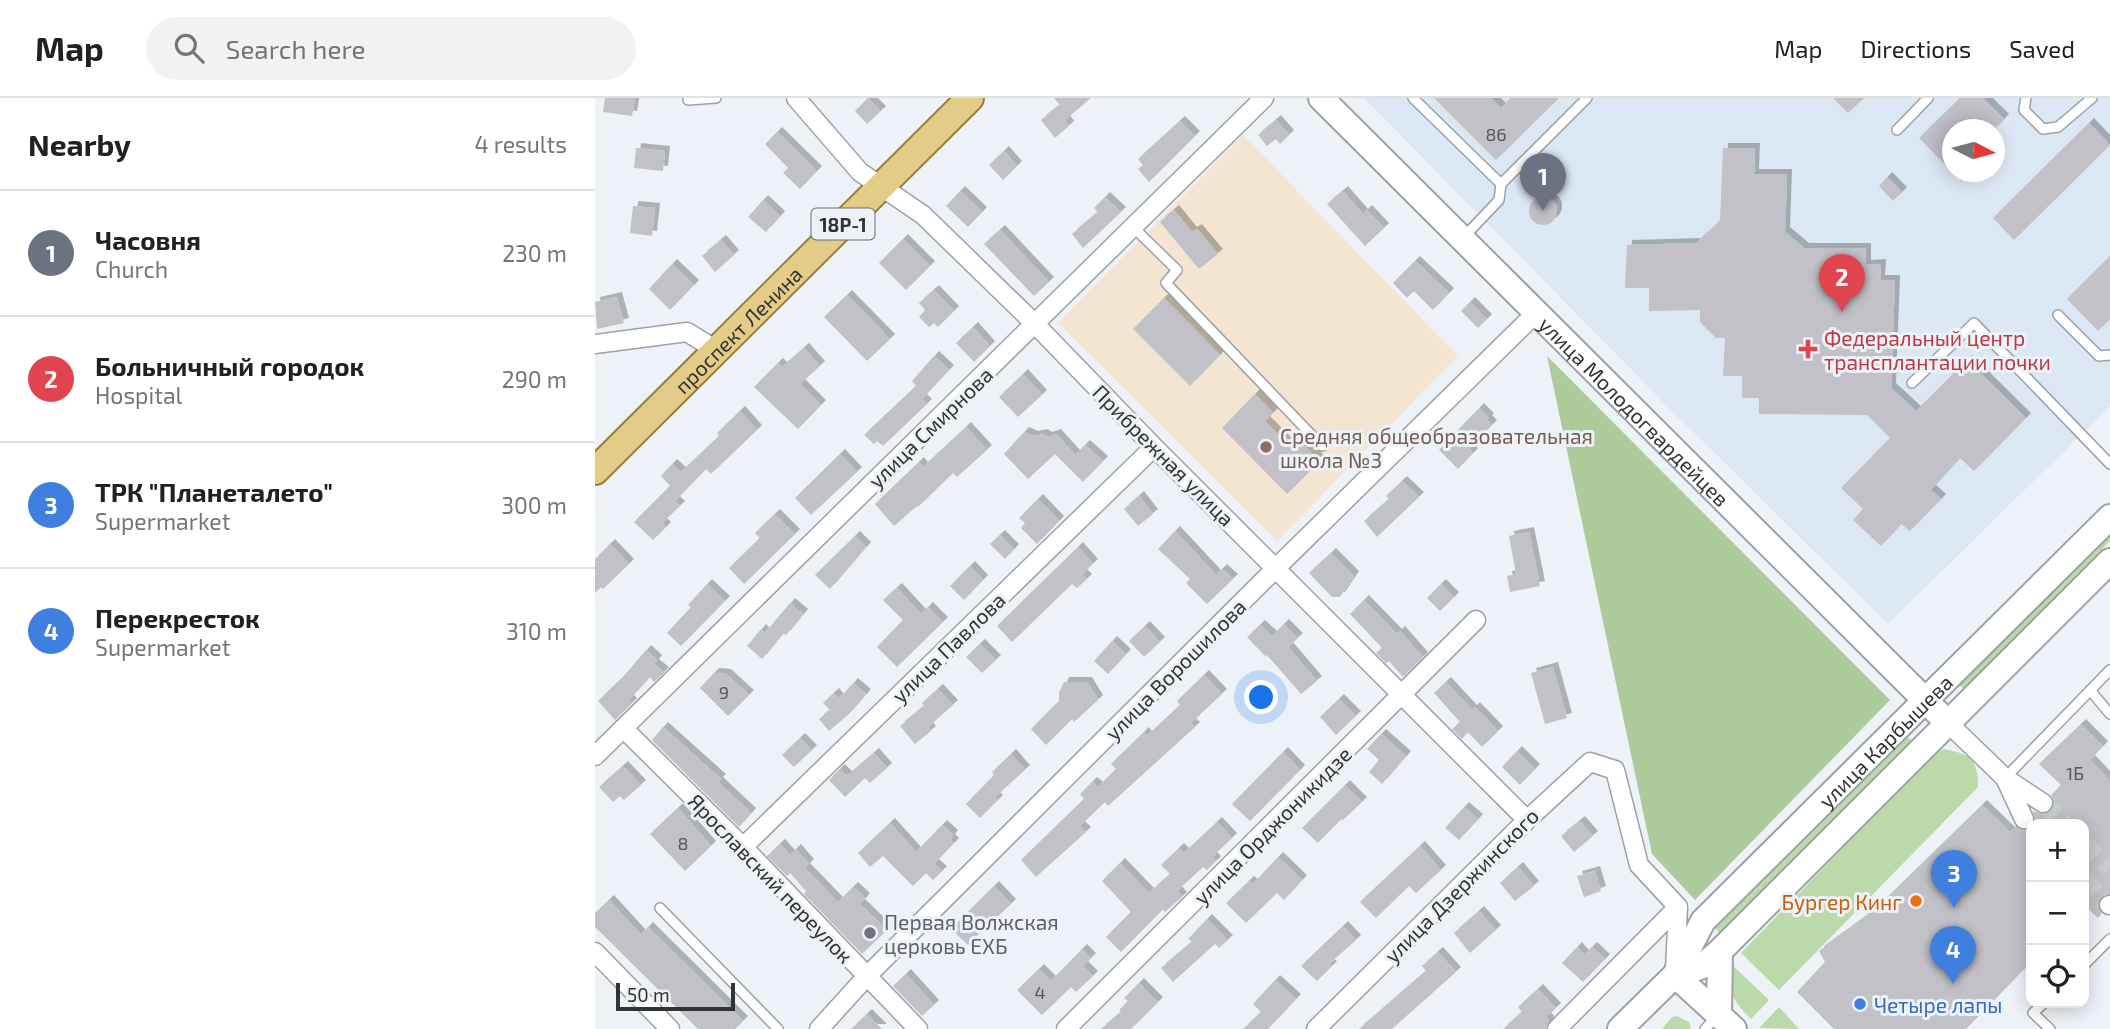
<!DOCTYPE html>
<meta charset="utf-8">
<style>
:root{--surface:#fff;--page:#f2f2f2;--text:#202124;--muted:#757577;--line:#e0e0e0;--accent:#7c3aed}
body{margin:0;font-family:"Exo 2",sans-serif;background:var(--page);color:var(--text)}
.controls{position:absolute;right:21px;bottom:21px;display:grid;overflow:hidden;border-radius:14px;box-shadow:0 4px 18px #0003}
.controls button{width:63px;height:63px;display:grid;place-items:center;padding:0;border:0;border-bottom:2px solid var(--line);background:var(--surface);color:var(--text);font:35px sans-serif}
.compass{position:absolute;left:1347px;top:21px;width:63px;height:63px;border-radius:50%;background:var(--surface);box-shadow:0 4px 18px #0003;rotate:96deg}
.scale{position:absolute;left:21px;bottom:18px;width:119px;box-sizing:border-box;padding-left:7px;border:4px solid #313436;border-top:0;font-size:19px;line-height:24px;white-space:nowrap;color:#313436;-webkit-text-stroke:5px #ecf2f8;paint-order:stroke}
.you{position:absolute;left:667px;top:600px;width:24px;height:24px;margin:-18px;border:5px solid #fff;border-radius:50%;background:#1a73e8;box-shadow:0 0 0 10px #1a73e833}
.badge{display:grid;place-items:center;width:46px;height:46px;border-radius:50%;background:var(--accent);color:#fff;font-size:23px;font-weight:700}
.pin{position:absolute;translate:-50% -58px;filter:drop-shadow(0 2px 4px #0008)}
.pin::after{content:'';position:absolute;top:37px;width:24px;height:21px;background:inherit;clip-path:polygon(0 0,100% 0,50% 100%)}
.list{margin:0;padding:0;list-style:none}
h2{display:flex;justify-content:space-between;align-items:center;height:91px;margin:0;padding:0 28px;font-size:30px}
h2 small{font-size:23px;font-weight:400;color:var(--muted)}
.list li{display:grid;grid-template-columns:46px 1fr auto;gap:21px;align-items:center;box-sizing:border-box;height:126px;padding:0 28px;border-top:2px solid var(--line)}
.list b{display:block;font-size:26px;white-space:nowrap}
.list p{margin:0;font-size:23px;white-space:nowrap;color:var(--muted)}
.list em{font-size:23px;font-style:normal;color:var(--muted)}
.icon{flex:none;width:38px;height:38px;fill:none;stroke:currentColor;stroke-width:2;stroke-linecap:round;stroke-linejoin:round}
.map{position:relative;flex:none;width:1515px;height:931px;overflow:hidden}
header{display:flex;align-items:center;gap:42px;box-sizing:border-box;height:98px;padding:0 35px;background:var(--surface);border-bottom:2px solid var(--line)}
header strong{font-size:33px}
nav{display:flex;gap:38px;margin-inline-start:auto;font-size:24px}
.search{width:490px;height:63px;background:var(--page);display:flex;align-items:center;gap:18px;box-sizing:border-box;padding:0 24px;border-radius:38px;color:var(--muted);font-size:26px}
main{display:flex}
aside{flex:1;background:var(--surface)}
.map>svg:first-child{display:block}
</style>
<header>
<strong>Map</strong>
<div class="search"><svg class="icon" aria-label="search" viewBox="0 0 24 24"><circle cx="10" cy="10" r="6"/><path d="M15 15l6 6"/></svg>Search here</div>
<nav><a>Map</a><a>Directions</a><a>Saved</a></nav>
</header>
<main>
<aside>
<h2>Nearby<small>4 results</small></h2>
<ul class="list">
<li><span class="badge" style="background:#6b7280">1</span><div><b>Часовня</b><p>Church</p></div><em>230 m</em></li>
<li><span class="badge" style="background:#e0444e">2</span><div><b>Больничный городок</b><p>Hospital</p></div><em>290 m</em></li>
<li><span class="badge" style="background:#3f7fe0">3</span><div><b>ТРК &quot;Планеталето&quot;</b><p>Supermarket</p></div><em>300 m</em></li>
<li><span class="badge" style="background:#3f7fe0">4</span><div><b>Перекресток</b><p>Supermarket</p></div><em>310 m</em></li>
</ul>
</aside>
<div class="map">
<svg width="1515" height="931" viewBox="0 0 1515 931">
<defs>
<filter id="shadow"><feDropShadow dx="5" dy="-5" stdDeviation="0" flood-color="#0004"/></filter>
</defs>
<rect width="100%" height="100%" fill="#ecf2f8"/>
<!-- built -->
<path fill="#dbe7f2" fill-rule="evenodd" d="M769,0H1515V308L1293,526L1077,313ZM1358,32H1400V74H1358Z"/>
<!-- education -->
<path fill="#f3e5d2" d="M648,37L863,258L682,443L463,225Z"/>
<!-- green -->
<path fill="#bcd9a9" d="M1515,431V443L1369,591L1362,585Z
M1313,639L1318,644L1125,835L1120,830Z
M1349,651C1376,656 1383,662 1383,689L1184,892L1146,855L1337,658Z
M1136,866L1174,902L1156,921C1137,902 1132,893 1136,866Z
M1184,909L1204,931L1164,930Z
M1082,918L1094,924L1096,931H1067L1077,919Z"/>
<!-- forest -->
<path fill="#acca9a" d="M952,258L1295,602L1100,802L1057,756Z"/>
<!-- building -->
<path fill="#c2c1c8" filter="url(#shadow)" d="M10,0H40L37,18L8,14Z
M273,0L286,13L272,26L260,13Z
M459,0H496L470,22L474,28L460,40L446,22L465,7Z
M839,0H896L906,10L916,0H964L901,62Z
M1238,0H1269L1253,15Z
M1365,0H1388L1409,21L1399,32H1357V74L1324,40Z
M681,22L694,37L685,46L681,41L672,48L663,37Z
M585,23L600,38L554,84L543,71L548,67L543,61Z
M1494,25L1515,47L1419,142L1398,120Z
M182,34L222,73L205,91L188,75L193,70L170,46Z
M41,50L70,53L68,73L39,70Z
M1128,50H1160L1159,76H1192L1190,134L1209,150H1271V167L1286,166L1285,182H1300L1296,290L1321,313L1372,262L1431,320L1379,373L1365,360L1336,392L1346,401L1315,433L1306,426L1286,448L1258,422L1268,411L1246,390L1295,340L1272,317L1164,316V300H1147V278H1128L1130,240H1121L1105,224V212L1054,213V190H1030L1032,147L1101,145L1125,123Z
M409,53L422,68L408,82L394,67Z
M1292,79L1307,94L1298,103L1284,88Z
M365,93L387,114L373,129L351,108Z
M748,93L768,116L772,112L789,130L770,148L732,106Z
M510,99L526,114L488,150L477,136L503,114L499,110Z
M934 113a14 14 0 1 1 28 0a14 14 0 1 1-28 0Z
M168,102L185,118L171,134L153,119Z
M38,108L60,110L57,138L35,135Z
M579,112L597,134L602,131L623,156L604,171L565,124Z
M405,132L454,184L439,198L389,146Z
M308,141L335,168L311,192L284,165Z
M126,142L139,157L120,174L107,158Z
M1515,158V221L1503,233L1472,201Z
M820,163L854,195L838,212L819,193L812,200L798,185Z
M77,166L99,187L75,212L54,191Z
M339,192L359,213L343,229L339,225L334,229L324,219L330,212L324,205Z
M252,197L295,241L272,263L229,219Z
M22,199L29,225L2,231L0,204Z
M569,200L625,257L595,288L538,231Z
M875,204L892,221L883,230L866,213Z
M378,229L395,248L379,264L361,245Z
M209,250L225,268L205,286L226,307L203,331L159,289L183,265L187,269Z
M339,258L354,272L327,301L332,306L288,348L282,343L279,346L269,337L321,288L317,283Z
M428,276L447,297L423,319L404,299Z
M660,296L678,315L670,323L700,353L707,346L725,363L692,396L627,330Z
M884,310L894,320L892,322L897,327L874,351L878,355L863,371L844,352Z
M145,313L162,332L116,376L111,371L83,400L80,403L85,408L67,425L71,429L58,442L39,424L75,388L66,378L77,366L86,374L124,338L122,335Z
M371,329L392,352L362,379L358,375L323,409L322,408L299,428L280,406L324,364L328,369Z
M429,334L438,338L448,336L452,339L461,336L480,357L490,347L508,363L488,384L460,356L433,381L409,356Z
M245,356L262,374L216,417L200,400Z
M807,383L824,399L782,439L769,423L794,401L791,398Z
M544,398L558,416L543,428L529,411Z
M443,401L464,423L442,446L426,430L430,425L424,420Z
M180,416L200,436L149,486L134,470L165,440L160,435Z
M580,433L621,477L627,471L638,481L612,506L591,485L595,481L563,451Z
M934,434L945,488L915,494L912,478L921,476L914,438Z
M405,437L419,451L410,461L395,446Z
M260,438L271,449L235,491L220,477Z
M15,446L34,466L8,491L6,489L0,495V461Z
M483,449L498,466L487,476L492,481L482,490L477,486L417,544L402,528Z
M736,455L759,478L745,499H737L714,475Z
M375,468L388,482L369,502L355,488Z
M112,486L130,503L86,548L72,535L96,509L93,507Z
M846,486L859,499L845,513L832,500Z
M302,490L326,516L333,509L348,524L302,569L282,549L308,522L288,502Z
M769,502L802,536L805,533L828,559L808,579L794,563L791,565L781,555L787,550L755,516Z
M195,505L208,516L191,537L188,535L167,561L152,548L166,531L170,535Z
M689,526L703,540L693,549L722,583L706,596L672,557L671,559L652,539L665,527L677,538Z
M550,528L565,544L549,559L534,543Z
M517,543L531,556L513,576L499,563Z
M385,546L401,562L387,575L371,559Z
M51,552L62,562L59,566L69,574L59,584L55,579L34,602L37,605L20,622L3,603L29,578Z
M958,569L972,620L950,626L936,575Z
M119,575L131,576L154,597L133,618L105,590Z
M609,577L627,596L596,625L600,629L513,708L510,704L485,728L491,734L441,779L426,762L489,701L485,696L497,684L503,689L521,671L516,666L549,634L552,638L585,607L582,603Z
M469,584H492L503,602L479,624L477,621L451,647L436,631L464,603V595Z
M851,584L877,612L880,609L903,633L887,649L873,634L867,641L857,631L865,624L839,595Z
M258,585L271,596L254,616L234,633L224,621L235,612L228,605L239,595L244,601Z
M343,591L358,607L333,629L336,633L320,646L305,628L329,608L327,605Z
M744,601L761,618L741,637L725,619Z
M1486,626L1508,648L1495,662L1515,683V796L1509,797L1504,802L1503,808L1507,815L1503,820L1489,807V726H1439L1440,721L1438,713L1448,716L1457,712L1459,705L1456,697L1466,687L1444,666Z
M68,629L126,681L123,684L156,715L144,729L57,642Z
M786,636L811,658L787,686L774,674L784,662L772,651Z
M205,640L217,652L199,669L187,657Z
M922,653L940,671L925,687L907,669Z
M688,654L705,672L655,723L637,706Z
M279,655L292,670L275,685L270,680L250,699L234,682L245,671L252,678Z
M416,656L430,672L400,699L403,702L385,720L371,706L399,677L397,674Z
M28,668L46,687L29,702L25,698L18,704L4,689Z
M750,687L767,704L748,722L746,721L723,745L707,730Z
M1387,707L1415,734L1421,729L1429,732L1436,729V864L1371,931H1239L1202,894L1230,864L1224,853L1275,816Z
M869,709L883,721L864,742L850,730Z
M83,710L116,748L90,773L55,736Z
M985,723L998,738L979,754L966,738Z
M622,724L637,740L617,759L621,763L612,772L608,769L582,793L587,799L570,814L568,811L526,854L511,839L536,814L507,783L525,765L554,795L575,776L566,767L584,750L589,755Z
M295,725L321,754L347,727L358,737L355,741L359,745L339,766L347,773L338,782L331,775L318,788L288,758L275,769L263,755Z
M185,746L195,757L201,751L214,766L210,770L243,804L258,789L270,800L265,806L292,832L267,856L209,796L211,793L195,775L192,778L172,758Z
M825,748L846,772L821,795L814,788L781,820L765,804Z
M683,759L707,782L689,802L682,795L651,825L631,805L654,783L658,786Z
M923,769L939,788L920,803L905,785Z
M1000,773L1006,793L989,799L982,778Z
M399,788L416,806L401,820L400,818L373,847L356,831Z
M14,802L46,837L53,829L148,923L140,931H103L0,829V815Z
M884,813L901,832L875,855L859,835Z
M612,821L633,842L624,850L620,846L578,884L566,870L597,844L593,841Z
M748,828L761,842L734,866L737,868L722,883L706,868Z
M982,849L989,857L997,849L1010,861L988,884L967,865Z
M487,851L496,860L488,868L498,878L481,894L476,889L447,917L422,892L444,871L456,883Z
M843,854L861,874L797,931H764L831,873L827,868Z
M311,876L339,907L327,918L298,888Z
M680,882L701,901L673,931H648L666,914L658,906Z
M544,885L563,904L536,931H506L526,914L524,912L533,903L529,900Z
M943,891L961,910L951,919L954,923L951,931H908L927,914L923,909Z
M272,916L287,931H256Z"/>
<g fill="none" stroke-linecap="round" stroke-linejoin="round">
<!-- street-tunnel -->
<path stroke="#c7ccd1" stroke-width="18" stroke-dasharray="18 9" stroke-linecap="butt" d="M1448,705L1470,726
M1489,745L1515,771
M1489,781L1514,807"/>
<!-- lane casing -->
<g stroke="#9ba1a6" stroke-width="12">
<path id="lane" d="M818,0L906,86
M1431,0L1429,12L1448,31L1463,29L1497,0
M93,2L121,0
M1302,32L1333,0
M537,128L582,172L571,185L727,348
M868,140L904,102L906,86L992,0
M1463,217L1504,258L1515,257
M1317,285L1379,225L1515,366
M1495,592L1515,616
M1410,680L1515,572
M65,810L183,931
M1489,867L1515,841
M1449,905L1438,915L1455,931
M1110,931L1123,917"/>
</g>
<!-- street casing -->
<g stroke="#9ba1a6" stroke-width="21">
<path id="street" d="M201,0L265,74L328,117L440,226L559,349L932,722
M0,246L92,234L121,252
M1352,624L1410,680L1448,705
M28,630L148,749L323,931
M0,658L669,0
M1410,680L1429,721
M148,749L559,349
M1514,807H1515
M0,854L75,931
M224,931L272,878L681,470L941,215
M471,931L881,522
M721,931L932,722L995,664L1020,672L1044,767L1083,809L1080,871
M962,931L1083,809"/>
</g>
<!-- secondary casing -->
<g stroke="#9ba1a6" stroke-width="28">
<g id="secondary">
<path id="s1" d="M726,0L1352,624"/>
<path d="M1080,877L1108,868L1125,853L1515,463"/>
<path d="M1080,877L1139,931"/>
<path d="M1124,917L1125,853"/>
<path id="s2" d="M1025,931L1080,877L1108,823L1515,419"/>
</g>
</g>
<!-- primary casing -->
<g stroke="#997f38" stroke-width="30">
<g id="primary">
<path id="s3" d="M0,373L375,0"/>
</g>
</g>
<!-- lane -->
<use href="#lane" stroke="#fff" stroke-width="9"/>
<!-- street -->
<use href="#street" stroke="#fff" stroke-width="18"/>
<!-- secondary -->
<use href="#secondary" stroke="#fff" stroke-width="24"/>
<!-- primary -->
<use href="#primary" stroke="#e3cb88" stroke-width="26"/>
</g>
<!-- markers -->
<path fill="#e0444e" stroke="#ecf2f8" stroke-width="2.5" d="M1209.5 240.5h7v7h7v7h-7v7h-7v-7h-7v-7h7z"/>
<circle fill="#8d6e63" stroke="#ecf2f8" stroke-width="2.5" cx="671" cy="349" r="7"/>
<circle fill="#e8710a" stroke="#ecf2f8" stroke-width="2.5" cx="1321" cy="803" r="7"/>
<circle fill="#6b7280" stroke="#ecf2f8" stroke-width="2.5" cx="275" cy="835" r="7"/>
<circle fill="#3f7fe0" stroke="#ecf2f8" stroke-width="2.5" cx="1265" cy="906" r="7"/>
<g text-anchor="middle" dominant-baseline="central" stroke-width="6" stroke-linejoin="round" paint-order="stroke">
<!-- number labels -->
<g font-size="18" fill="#55575a">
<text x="901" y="36">86</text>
<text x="129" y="594">9</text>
<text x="1480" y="675">1Б</text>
<text x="88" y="745">8</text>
<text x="445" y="894">4</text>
</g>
<!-- shield labels -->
<rect fill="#ecf2f8" stroke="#696d70" stroke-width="2" x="216.5" y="110.5" width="63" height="31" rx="5"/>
<g font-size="19" font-weight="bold" fill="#313436">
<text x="248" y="126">18Р-1</text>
</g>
<!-- street labels -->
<g font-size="21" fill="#313436" stroke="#ecf2f8">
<text stroke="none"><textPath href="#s3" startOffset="201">проспект Ленина</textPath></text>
<text stroke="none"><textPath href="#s1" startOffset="443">улица Молодогвардейцев</textPath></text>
<text transform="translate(335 329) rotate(-44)">улица Смирнова</text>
<text transform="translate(569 357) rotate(45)">Прибрежная улица</text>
<text transform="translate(353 549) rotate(-44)">улица Павлова</text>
<text transform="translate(580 571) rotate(-45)">улица Ворошилова</text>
<text stroke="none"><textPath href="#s2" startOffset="394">улица Карбышева</textPath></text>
<text transform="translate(677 727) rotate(-45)">улица Орджоникидзе</text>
<text transform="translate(176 780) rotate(46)">Ярославский переулок</text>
<text transform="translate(866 787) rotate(-45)">улица Дзержинского</text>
</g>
<!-- health labels -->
<g font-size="21" fill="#be3a42" stroke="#ecf2f8" text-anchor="start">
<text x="1229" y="239">Федеральный центр<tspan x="1229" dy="24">трансплантации почки</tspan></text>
</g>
<!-- education labels -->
<g font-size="21" fill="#785e54" stroke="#ecf2f8" text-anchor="start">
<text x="685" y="337">Средняя общеобразовательная<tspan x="685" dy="24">школа №3</tspan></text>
</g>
<!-- food labels -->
<g font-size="21" fill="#c56008" stroke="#ecf2f8" text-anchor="end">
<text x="1307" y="803">Бургер Кинг</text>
</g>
<!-- worship labels -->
<g font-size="21" fill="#5b616d" stroke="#ecf2f8" text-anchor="start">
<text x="289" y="823">Первая Волжская<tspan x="289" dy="24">церковь ЕХБ</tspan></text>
</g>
<!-- shop labels -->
<g font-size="21" fill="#366cbe" stroke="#ecf2f8" text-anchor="start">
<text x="1279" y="906">Четыре лапы</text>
</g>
</g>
</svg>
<div class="controls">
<button>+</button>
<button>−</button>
<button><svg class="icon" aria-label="locate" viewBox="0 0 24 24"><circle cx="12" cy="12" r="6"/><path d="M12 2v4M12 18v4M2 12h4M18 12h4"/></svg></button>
</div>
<svg class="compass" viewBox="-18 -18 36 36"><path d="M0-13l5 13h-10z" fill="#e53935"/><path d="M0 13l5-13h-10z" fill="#757577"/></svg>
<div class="scale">50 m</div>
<div class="you"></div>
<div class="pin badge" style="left:948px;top:113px;background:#6b7280">1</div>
<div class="pin badge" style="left:1247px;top:214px;background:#e0444e">2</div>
<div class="pin badge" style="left:1359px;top:810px;background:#3f7fe0">3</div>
<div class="pin badge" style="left:1358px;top:886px;background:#3f7fe0">4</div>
</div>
</main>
